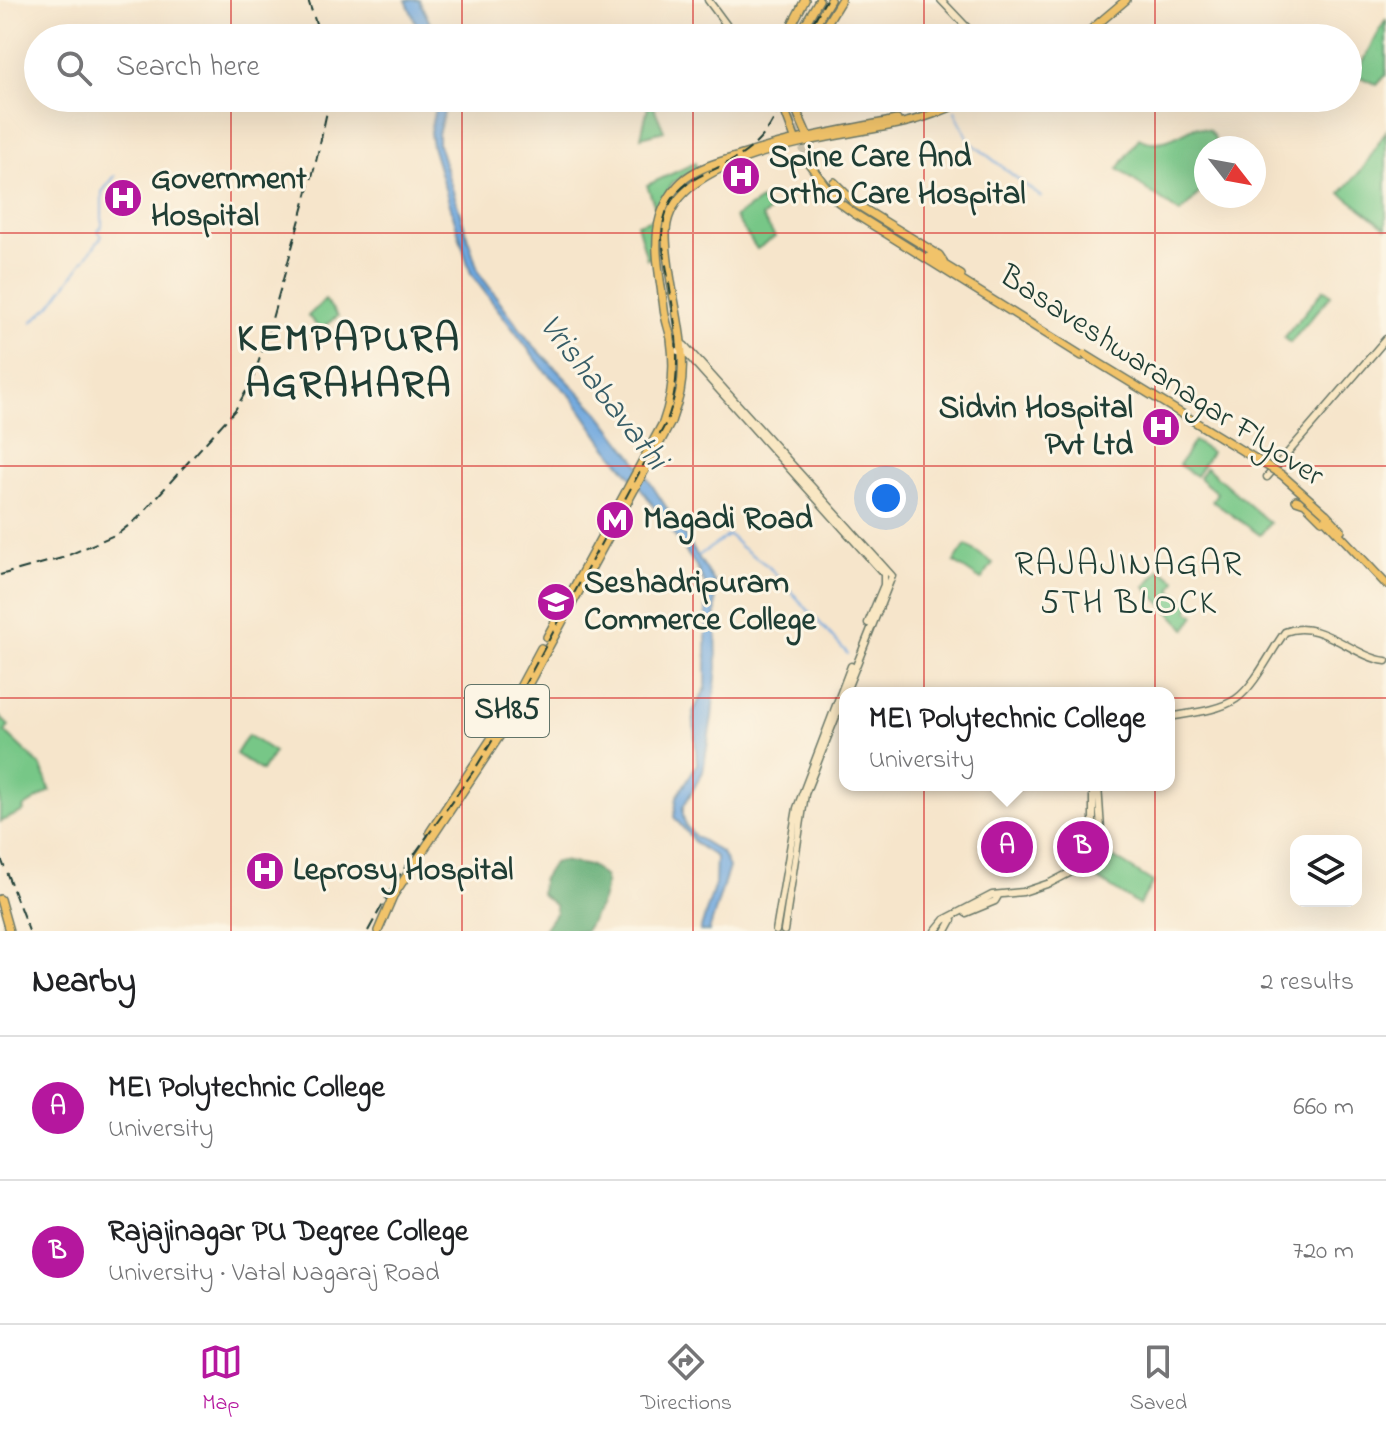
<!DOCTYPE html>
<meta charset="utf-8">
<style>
:root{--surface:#fff;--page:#f2f2f2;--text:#202124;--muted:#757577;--line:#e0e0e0;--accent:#b5179e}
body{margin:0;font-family:"Indie Flower",sans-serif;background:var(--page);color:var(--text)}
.controls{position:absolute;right:24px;bottom:24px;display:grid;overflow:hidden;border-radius:16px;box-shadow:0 8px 32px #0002}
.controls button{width:72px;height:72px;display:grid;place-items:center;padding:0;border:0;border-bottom:2px solid var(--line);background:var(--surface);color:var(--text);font:40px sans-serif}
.compass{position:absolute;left:1194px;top:136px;width:72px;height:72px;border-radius:50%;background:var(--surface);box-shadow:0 8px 32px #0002;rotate:121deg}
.you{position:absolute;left:886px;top:498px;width:28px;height:28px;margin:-20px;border:6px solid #fff;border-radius:50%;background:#1a73e8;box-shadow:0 0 0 12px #1a73e833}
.badge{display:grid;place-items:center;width:52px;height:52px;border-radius:50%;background:var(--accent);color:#fff;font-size:26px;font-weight:700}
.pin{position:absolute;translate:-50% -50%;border:4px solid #fff;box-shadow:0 2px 8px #0006}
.popup{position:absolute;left:839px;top:687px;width:336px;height:104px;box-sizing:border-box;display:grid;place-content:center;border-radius:16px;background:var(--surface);filter:drop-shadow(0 2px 6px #0005);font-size:26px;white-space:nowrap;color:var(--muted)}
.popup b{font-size:30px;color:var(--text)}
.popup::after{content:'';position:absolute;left:50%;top:100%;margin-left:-16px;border:16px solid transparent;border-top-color:var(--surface)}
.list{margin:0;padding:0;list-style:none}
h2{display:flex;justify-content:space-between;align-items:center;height:104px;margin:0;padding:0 32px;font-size:34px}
h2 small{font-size:26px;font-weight:400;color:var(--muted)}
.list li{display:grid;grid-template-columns:52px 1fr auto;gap:24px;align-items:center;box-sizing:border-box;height:144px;padding:0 32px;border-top:2px solid var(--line)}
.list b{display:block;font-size:30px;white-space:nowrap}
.list p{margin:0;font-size:26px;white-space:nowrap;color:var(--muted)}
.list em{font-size:26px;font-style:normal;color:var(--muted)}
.icon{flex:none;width:44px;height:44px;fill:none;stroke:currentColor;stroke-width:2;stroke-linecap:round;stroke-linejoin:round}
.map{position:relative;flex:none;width:1386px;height:931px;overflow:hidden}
.search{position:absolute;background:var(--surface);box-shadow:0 8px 32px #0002;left:24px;right:24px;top:24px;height:88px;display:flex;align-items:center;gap:20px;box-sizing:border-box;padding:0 28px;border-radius:44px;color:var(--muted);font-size:30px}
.sheet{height:392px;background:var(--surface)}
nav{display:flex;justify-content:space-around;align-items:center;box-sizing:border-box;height:112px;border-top:2px solid var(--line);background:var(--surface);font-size:22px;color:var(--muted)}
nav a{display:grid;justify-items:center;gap:4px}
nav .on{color:var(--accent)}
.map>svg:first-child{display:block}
</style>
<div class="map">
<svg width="1386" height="931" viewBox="0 0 1386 931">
<rect width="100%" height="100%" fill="#fcf5e5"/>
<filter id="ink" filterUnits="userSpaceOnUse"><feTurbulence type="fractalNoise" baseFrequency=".0125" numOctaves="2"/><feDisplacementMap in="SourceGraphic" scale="16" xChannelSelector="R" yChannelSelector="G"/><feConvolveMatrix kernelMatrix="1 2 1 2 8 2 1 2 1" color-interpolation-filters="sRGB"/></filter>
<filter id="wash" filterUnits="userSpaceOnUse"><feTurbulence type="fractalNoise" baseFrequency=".006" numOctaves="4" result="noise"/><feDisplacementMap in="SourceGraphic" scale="32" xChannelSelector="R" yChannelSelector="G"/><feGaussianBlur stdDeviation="1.8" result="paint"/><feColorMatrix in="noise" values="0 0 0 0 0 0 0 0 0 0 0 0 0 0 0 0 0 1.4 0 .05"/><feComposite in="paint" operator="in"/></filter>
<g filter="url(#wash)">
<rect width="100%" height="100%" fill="#f6e5cb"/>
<!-- green -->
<path fill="#77c787" stroke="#4b825e" stroke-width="2" d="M1386,19V75L1377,85L1356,75Z
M650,98L664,131L641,137Z
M1195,127L1209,130L1215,138L1214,148H1206C1206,182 1207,190 1180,213L1118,169L1139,138C1158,149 1177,136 1195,127Z
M1386,131V228L1341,193L1364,167Z
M695,163L697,168L672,183L663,202L656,210L647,185Z
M761,200L769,212L762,217L775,237L757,249L735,217Z
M656,218L651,241L653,256L647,259L637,224Z
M1324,289L1331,295L1290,343L1284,338Z
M325,300L338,316L320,329L308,316Z
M1194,441L1211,452L1196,476L1179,465Z
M1206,467L1270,523L1260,535L1212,501L1217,493L1199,478Z
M966,545L993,563L981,580L954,562Z
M1160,569L1176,580L1171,590L1192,604L1188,611L1195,615L1186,629L1145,587Z
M0,717L9,726L5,732L41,766L50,791L23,808L24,811L0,822Z
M248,735L274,752L262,771L236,754Z
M1105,852L1153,882L1139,905L1089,873L1100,854Z"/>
<!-- forest -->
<path fill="#61ac74" stroke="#407454" stroke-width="2" d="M561,861L591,866L605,877C608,897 595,914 585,931H543L556,912L555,905L541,894L542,880L553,863Z"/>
<!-- water -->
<path fill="#6fa7de" stroke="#477289" stroke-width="2" d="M406,0H419L437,38H422Z
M437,98H448L438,134V144L479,273L530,342L599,413L637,462L715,583L717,667L712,717L703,772L683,807V816L686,826L695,836L722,853L729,867L709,931H700L715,884L716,857L696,844L674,817L677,797L697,764L693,712L706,688V586L696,566L640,487L605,445L571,396L545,371L471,274L432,146L430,132Z"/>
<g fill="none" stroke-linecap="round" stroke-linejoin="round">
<!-- stream -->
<path stroke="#6fa7de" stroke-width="2" d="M949,98L950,99
M955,111L969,141L1041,197
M32,322L51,305L102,236L98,231L102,226V192L115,176
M698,556L729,535L741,547L768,566L848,654"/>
</g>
</g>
<g filter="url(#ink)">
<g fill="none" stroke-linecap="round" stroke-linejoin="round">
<!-- primary-tunnel -->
<path stroke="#cbc3ad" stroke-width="7" stroke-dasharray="7 3.5" stroke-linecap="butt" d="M785,98L807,161"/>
<!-- secondary casing -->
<g stroke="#6a7869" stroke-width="9">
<path id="secondary" d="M708,0L736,38
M941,0L977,38
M678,341L685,346L892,576L805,794L784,931
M678,351L687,354L884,574V585L868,623
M1267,477L1386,339
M1169,717C1191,713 1218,711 1236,699C1255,686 1271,651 1285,632C1320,618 1353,657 1386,661
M1093,785V830L1097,838
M966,913L995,901L998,896
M776,931L797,808L851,666
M935,931L944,920L992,895L1023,892L1050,883L1077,869L1101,830L1098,785
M946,931L952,920"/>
</g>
<!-- primary casing -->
<g stroke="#6a7869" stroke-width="10">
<path id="primary" d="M785,38L805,0
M797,38L819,0
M807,38L830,0
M818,38L841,0
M1081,38L1126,0
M780,98L796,141
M791,98L809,139
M807,161L837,201L855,214L1082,356
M834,182L856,204L939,255L943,261
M930,256L961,275
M1296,500L1305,503L1322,520
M1326,514L1341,530
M1321,515L1386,584
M547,637L663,423C673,395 675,368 671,339C669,329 665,319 664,309C661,281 652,247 660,218C664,204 674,187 686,178C702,166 723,161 742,155C795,138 842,130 897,120
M430,832L497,730L541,648
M0,899L9,931
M378,931L393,896L503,731L671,422C674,412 678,402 680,392C690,341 666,286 666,234C666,153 838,137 898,124C924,119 949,108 973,98"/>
</g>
<!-- secondary -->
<use href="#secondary" stroke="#f9e7c3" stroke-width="6"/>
<!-- primary -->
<use href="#primary" stroke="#f1c36a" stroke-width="7"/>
<!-- rail -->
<path stroke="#1f3d34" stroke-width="2" stroke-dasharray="12 6" stroke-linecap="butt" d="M308,0L321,38
M804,38L826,0
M0,575L62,558L119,533L138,518L235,410L252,381L266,340L315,166L330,98
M0,856L29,931
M368,931L396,880L475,769L511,710L666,423C689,366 670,298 662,239C664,170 715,180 753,146C768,133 776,117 782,98"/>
<!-- primary-bridge casing -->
<g stroke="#6a7869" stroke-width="10" stroke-linecap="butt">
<path id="primary-bridge" d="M1084,354L1282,475L1326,514"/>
</g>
<!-- primary-bridge -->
<use href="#primary-bridge" stroke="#f1c36a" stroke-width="7"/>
</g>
</g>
<!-- grid -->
<path fill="none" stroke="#d62828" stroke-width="2" stroke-opacity="0.55" d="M231,0V38M462,0V38M693,0V38M924,0V38M1155,0V38M231,98V931M462,98V931M693,98V931M924,98V931M1155,98V931M0,233H1386M0,466H1386M0,698H1386"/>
<!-- icons -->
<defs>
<g id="hospital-disc" transform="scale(2)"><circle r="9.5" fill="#b5179e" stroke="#fcf5e5"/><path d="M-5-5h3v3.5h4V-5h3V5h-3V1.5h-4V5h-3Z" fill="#fff"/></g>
<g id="metro-disc" transform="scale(2)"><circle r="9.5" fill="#b5179e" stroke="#fcf5e5"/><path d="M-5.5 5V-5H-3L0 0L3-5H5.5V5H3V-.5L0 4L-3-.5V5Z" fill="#fff"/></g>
<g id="university-disc" transform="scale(2)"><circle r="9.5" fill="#b5179e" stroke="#fcf5e5"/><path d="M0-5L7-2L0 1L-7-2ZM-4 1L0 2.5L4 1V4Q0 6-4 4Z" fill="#fff"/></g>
</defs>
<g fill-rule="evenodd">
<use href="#hospital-disc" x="741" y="176"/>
<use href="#hospital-disc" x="123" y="198"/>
<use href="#hospital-disc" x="1161" y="427"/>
<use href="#metro-disc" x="615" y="520"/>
<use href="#university-disc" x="556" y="602"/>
<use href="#hospital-disc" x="265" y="871"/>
</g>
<g text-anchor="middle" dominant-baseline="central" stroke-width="6" stroke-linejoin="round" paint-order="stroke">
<!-- shield labels -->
<rect fill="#fcf5e5" stroke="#617469" stroke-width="2" x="465" y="685" width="84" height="52" rx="6"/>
<g font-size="30" font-weight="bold" fill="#1f3d34">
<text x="507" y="711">SH85</text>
</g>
<!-- poi labels -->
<g font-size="32" font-weight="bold" fill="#1f3d34" stroke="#fcf5e5" text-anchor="start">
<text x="769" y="158">Spine Care And<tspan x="769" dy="37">Ortho Care Hospital</tspan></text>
<text x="151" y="180">Government<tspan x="151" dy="37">Hospital</tspan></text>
<text x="1133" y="409" text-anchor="end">Sidvin Hospital<tspan x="1133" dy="37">Pvt Ltd</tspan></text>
<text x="643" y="520">Magadi Road</text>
<text x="584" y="584">Seshadripuram<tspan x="584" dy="37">Commerce College</tspan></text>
<text x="293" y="871">Leprosy Hospital</text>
</g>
<!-- street labels -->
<g font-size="32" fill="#1f3d34" stroke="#fcf5e5">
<text transform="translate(1161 377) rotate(33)">Basaveshwaranagar Flyover</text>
</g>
<!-- water labels -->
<g font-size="34" font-style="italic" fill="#375d67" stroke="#fcf5e5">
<text transform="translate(602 393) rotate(52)">Vrishabavathi</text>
</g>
<!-- neighbourhood labels -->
<g font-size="34" letter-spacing="2" fill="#1f3d34" stroke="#fcf5e5">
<text x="1129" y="566">RAJAJINAGAR<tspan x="1129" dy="39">5TH BLOCK</tspan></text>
</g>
<!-- district labels -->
<g font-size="40" font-weight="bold" letter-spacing="2" fill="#1f3d34" stroke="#fcf5e5">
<text x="349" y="340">KEMPAPURA<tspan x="349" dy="46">AGRAHARA</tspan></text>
</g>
</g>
</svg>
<div class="controls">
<button><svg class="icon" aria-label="layers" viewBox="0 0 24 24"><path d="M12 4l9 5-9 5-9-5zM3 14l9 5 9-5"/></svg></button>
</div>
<svg class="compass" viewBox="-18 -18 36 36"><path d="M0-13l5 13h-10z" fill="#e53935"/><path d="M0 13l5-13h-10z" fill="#757577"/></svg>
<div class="you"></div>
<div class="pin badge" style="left:1007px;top:847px">A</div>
<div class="popup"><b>MEI Polytechnic College</b>University</div>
<div class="pin badge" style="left:1083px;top:847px">B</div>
<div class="search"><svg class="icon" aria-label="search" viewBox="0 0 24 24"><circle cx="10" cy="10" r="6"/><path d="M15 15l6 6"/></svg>Search here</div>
</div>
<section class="sheet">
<h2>Nearby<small>2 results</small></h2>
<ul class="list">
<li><span class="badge">A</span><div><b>MEI Polytechnic College</b><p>University</p></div><em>660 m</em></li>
<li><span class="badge">B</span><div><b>Rajajinagar PU Degree College</b><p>University · Vatal Nagaraj Road</p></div><em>720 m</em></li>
</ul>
</section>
<nav>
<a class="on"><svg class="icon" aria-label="map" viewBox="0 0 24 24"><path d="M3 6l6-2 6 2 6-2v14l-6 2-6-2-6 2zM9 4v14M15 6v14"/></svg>Map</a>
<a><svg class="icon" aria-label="directions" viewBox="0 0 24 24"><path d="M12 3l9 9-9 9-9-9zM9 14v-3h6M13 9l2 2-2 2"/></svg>Directions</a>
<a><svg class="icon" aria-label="saved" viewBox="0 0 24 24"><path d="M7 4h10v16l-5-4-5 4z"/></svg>Saved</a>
</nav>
